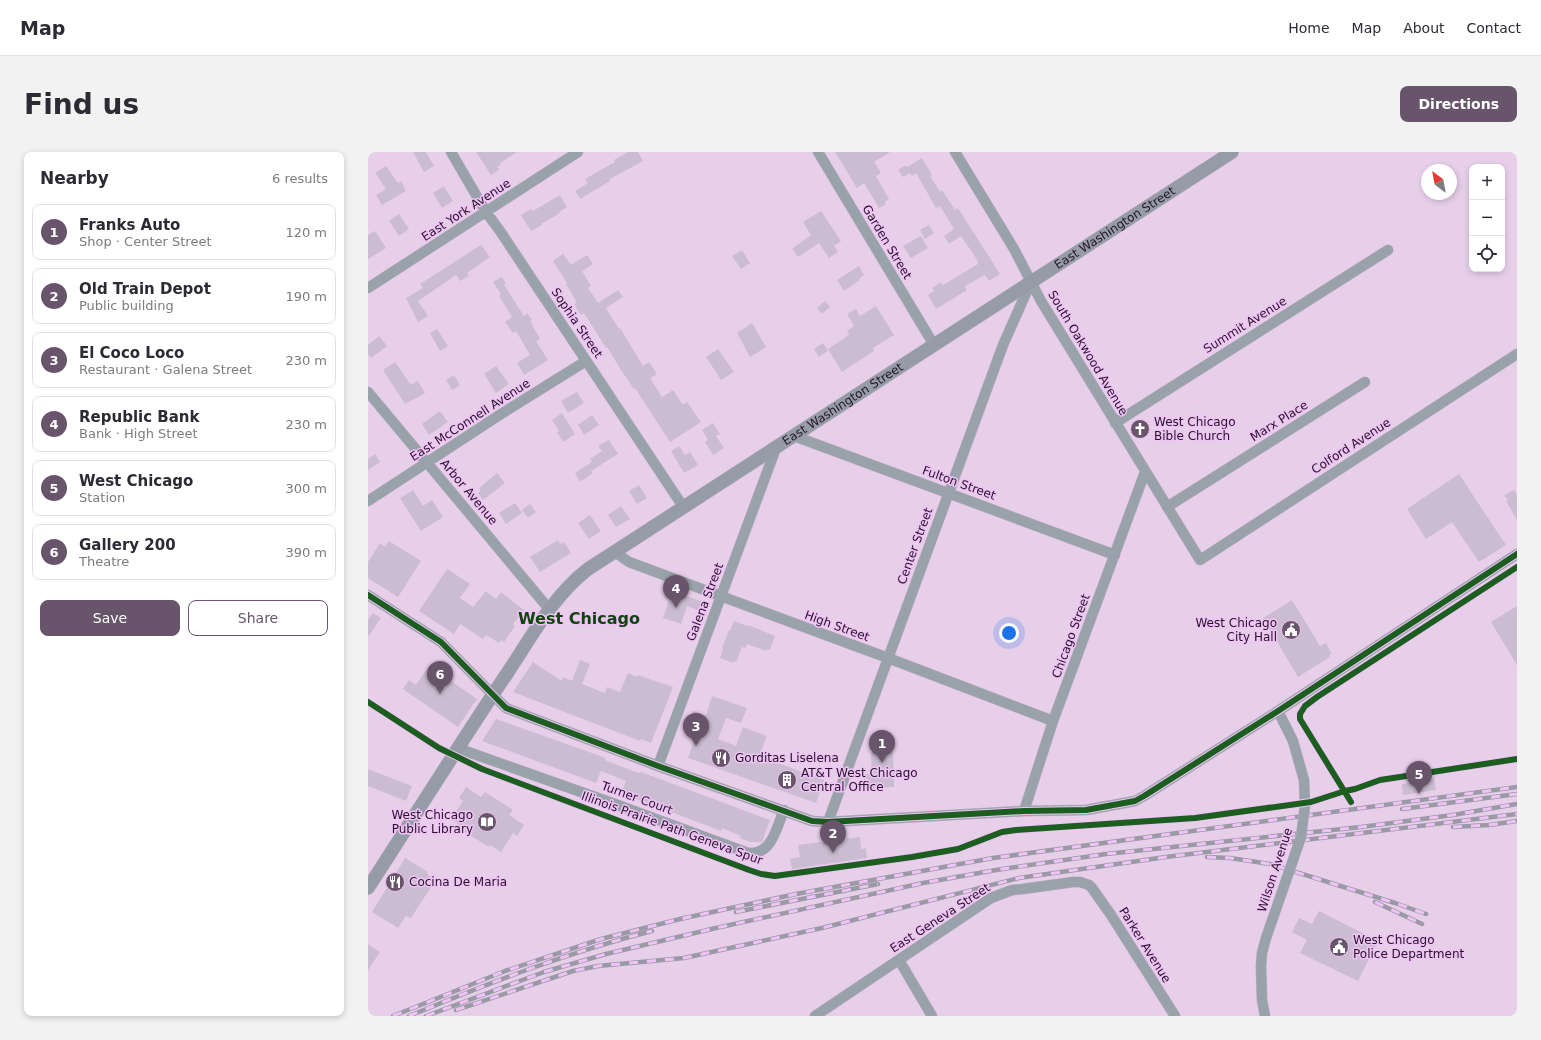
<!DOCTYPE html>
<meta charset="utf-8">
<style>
:root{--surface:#fff;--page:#f2f2f3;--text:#2b2b33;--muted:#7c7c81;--line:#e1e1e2;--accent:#68556b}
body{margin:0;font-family:"DejaVu Sans",sans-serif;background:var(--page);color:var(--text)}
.controls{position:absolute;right:12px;top:12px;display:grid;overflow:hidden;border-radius:8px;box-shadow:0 2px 6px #0003}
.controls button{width:36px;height:36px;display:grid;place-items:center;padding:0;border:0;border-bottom:1px solid var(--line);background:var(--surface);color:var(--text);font:20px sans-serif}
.compass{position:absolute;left:1053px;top:12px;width:36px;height:36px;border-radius:50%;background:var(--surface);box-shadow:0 2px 6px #0003;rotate:328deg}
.you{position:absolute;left:641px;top:481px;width:14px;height:14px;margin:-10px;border:3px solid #fff;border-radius:50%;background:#1a73e8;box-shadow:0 0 0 6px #1a73e833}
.badge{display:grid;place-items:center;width:26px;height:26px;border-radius:50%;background:var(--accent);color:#fff;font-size:13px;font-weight:700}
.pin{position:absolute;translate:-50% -33px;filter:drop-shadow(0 1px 2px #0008)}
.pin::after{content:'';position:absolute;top:21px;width:14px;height:12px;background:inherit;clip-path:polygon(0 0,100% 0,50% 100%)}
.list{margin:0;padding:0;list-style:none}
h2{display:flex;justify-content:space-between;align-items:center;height:52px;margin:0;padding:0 16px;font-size:17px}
h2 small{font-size:13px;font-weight:400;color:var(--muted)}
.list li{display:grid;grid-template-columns:26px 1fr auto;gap:12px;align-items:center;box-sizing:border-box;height:56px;margin:0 8px 8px;padding:0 8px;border:1px solid var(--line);border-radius:8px}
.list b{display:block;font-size:15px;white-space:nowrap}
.list p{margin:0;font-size:13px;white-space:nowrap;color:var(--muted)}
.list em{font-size:13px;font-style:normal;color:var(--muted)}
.actions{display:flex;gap:8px;padding:12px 16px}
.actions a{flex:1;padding:9px 0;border:1px solid var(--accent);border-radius:8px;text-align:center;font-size:14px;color:var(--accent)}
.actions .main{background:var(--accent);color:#fff}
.icon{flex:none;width:22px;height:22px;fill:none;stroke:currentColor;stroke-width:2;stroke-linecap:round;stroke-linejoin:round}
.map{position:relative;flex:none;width:1149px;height:864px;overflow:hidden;border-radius:8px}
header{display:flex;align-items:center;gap:24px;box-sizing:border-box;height:56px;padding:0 20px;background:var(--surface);border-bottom:1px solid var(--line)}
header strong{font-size:19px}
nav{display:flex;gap:22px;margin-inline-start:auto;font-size:14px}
.intro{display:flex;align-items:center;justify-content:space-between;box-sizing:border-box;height:96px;padding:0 24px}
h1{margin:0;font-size:28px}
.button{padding:10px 18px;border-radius:8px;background:var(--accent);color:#fff;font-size:14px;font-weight:700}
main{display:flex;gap:24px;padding:0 24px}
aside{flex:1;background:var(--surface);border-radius:8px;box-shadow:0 2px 6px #0003}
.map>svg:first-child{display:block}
</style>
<header>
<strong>Map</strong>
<nav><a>Home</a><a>Map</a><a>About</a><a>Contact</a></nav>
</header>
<div class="intro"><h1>Find us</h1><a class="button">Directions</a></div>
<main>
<aside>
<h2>Nearby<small>6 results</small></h2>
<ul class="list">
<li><span class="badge">1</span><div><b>Franks Auto</b><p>Shop · Center Street</p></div><em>120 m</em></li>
<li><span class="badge">2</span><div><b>Old Train Depot</b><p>Public building</p></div><em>190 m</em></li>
<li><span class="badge">3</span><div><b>El Coco Loco</b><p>Restaurant · Galena Street</p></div><em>230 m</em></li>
<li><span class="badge">4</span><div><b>Republic Bank</b><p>Bank · High Street</p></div><em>230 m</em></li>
<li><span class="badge">5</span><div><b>West Chicago</b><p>Station</p></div><em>300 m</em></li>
<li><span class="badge">6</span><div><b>Gallery 200</b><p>Theatre</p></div><em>390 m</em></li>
</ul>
<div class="actions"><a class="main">Save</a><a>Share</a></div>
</aside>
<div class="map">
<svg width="1149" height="864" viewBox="0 0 1149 864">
<rect width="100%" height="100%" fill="#e7cfea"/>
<!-- building -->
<path fill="#cbbcd2" d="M45,0H58L66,14L56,20Z
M108,0H149L132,11L133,12L129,15L131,18L123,23Z
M260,0H270L275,9L242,27V29L212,47L207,39L220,31L217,27L247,10L246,8Z
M467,0H522L506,10L513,21L508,24L521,47L517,50L518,52L511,56L496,31L489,36Z
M554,6L564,23L562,24L572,40L574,38L587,58L590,56L632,122L621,129L617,123L597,134L599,138L568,157L560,143L566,139L564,136L573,130L575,133L610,112L609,110L610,109L593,84L581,92L576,84L586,77L572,54L568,56L548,21L544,24L542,21L535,25L530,18L538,13L539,15Z
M18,14L30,31L33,29L38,39L14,53L8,43L18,37L7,21Z
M76,34L85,49L74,56L65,41Z
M192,43L199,55L191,60L192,61L173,72L174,73L163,79L153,63L163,57L165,59Z
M453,59L473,89L466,94L470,100L461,106L451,91L430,105L424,97L443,83L435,70Z
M31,62L41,77L31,84L21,69Z
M561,73L566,81L557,87L552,78Z
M7,79L18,96L0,107V83Z
M553,84L560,96L543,106L535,94Z
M113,93L122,105L99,121L101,124L92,129L88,123L50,149L60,164L50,170L38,146L55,136L52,132Z
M374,98L382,111L373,117L364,104Z
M195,102L203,113L219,103L225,112L214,119L223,134L220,136L230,151L250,138L255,145L238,156L251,177L252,176L275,214L281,210L289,222L282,226L294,245L305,238L315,253L319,250L333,270L302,290L267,236L266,237L253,218L239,195L238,196L216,161L213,163L206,152L209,151L198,132L199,131L185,109Z
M491,114L496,123L491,127L492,128L476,139L469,128Z
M134,125L138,132L136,133L156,164L159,161L164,168L162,169L172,187L168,189L180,208L156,223L149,211L162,203L148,179L145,181L137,170L144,165L131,144L133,142L125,130Z
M457,149L462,155L454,162L449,156Z
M508,154L526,183L505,196L506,199L474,220L460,197L481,183L479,179L486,174L479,162L488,157L492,164Z
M384,171L398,195L382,205L369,181Z
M69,177L80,194L72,199L62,181Z
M11,184L19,194L3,206L0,202V193Z
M455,191L460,199L451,205L446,197Z
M350,197L366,220L353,228L338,205Z
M27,210L43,233L50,229L57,241L37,252L15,218Z
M128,214L141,232L128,241L116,222Z
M86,223L92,233L84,238L78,228Z
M209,240L216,251L200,261L193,249Z
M72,259L80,270L61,283L54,272Z
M194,261L207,282L195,290L189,280L191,279L184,268Z
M224,263L231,273L216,283L210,273Z
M345,271L352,282L348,284L356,296L345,303L337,290L340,288L334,278Z
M241,288L250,302L223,319L225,321L212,330L207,321L224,310L222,307L234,299L230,294Z
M311,294L317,303L322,300L330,313L316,321L303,299Z
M7,302L12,310L0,318V307Z
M129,321L137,331L115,348L110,341L113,339L111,336Z
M1091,322L1138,393L1111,410L1084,370L1058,387L1039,357Z
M271,333L279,346L269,352L261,339Z
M45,338L55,354L64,348L75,365L53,379L32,346Z
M1146,338L1149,343V368L1138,349L1140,348L1136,343Z
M147,351L154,361L138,372L131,361Z
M162,352L168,360L160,366L154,358Z
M253,354L262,367L248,375L240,363Z
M222,363L233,379L221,387L210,371Z
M190,388L192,392L196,390L203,401L172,420L162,405Z
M21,389L53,409L30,445L0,426V410L12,391L17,395Z
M79,417L102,432L92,446L105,455L118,439L128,447L133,440L156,458L145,472L147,474L136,490L133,488L131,491L118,483L115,487L92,472L86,482L51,459Z
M304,439L335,450L332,459L319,454L313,472L295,466Z
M924,448L952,494L958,491L964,502L961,503L962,505L930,525L895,466Z
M1149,454V513L1123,470Z
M5,461L13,466L0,485V468Z
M366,469L379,474L380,473L407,484L402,498L399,497L398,499L379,492L377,496L374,495L368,510L366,509L365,511L352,506L355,497L354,496L361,478L362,479Z
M212,508L222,512L214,532L237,541L239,535L252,540L260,521L269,525L270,523L305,535L283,591L273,587L272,589L145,540L165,510L194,529L195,525L204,529Z
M61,514L109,547L90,575L35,537L41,528L48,533Z
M344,544L379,556L373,571L358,566L350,587L368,594L375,575L399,584L391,604L456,628L448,651L320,606L332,574L324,571L322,568L325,559L338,564Z
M128,567L238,606L237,608L262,618L272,621L273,620L402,668L394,690H382L372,686L373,684L354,676L353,679L253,641L258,629L233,619L228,631L114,589Z
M503,600H525L526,635L497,637L496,622H504Z
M0,617L44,634L38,649L0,634Z
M1066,627L1068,638L1035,643L1034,632Z
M98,635L113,645L117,640L145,658L141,663L156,673L149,684L145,681L133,700L122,693L121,695L92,677L94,675L83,667L95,649L91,646Z
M492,685L493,697L498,696L499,706L424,717L422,707L432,705L430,693Z
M37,706L60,720L59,722L63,725L58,733L63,735L43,766L38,764L30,776L4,760Z
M951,759L1010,789L990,829L932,801L939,788L924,780L931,766L944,772Z
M0,792L12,800L0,818Z"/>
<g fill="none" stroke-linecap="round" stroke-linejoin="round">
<!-- minor casing -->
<g stroke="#c2b0c4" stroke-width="11">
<path id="minor" d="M83,0L118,60L132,79L316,356
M450,0L566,193
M587,0L646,97L673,149L832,408L1149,202
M0,136L210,0
M0,240L181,457
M747,271L1020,98
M426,284L747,403
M0,349L133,262L218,209
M799,355L997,230
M247,400L261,410L520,506L685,569
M0,443L73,490L138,556L290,614L444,669L460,670L656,659L718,658L767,649L776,644L910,559L1149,402
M910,559L925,589L936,628
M89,596L247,652L380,701C404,703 408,677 416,658
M290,614L408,296
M656,659L685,569L777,320
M460,670L635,193L663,130
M531,808L564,864
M893,814L894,848L897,864
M447,864L623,746L644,738L655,737L705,730H712L721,733L724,736L743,763L807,864"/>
</g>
<!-- major casing -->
<g stroke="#c2b0c4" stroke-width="14">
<g id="major">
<path id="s1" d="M0,736C47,664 92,591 140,520C164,484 185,444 220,417L864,0"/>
</g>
</g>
<!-- minor -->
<use href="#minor" stroke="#99a2ab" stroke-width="10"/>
<!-- major -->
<use href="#major" stroke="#959ca7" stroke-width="13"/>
<!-- rail casing -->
<g stroke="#9a99a5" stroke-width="4.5">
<path id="rail" d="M1034,657L1149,642
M1085,675L1121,673L1149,669
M839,705L862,706L902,712L1027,751L1058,762
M1007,750L1054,772
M368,760L510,732
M88,858L205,819L230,814L316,806L454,776L651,726L798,705L1149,662
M25,864L137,819L233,787L312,767L428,742L625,706L1149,635
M41,864C121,831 201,800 284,779
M58,864L176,820L238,802L348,776L555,731L628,718L738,702L993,675L1085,663L1149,652"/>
</g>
<!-- rail -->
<use href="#rail" stroke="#f0c3f6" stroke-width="3" stroke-dasharray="9" stroke-linecap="butt"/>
<!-- minor-bridge casing -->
<g stroke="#c2b0c4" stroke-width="11" stroke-linecap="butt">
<path id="minor-bridge" d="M893,814L894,801L898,786L933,685L937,653L936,628"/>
</g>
<!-- minor-bridge -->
<use href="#minor-bridge" stroke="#99a2ab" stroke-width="10"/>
<!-- cycleway casing -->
<g stroke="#f0c3f6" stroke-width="8">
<path id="cycleway" d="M0,443L73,490L138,556L290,614L444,669L460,670L656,659L718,658L767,649L776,644L910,559L1149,402
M0,550L71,596L114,617L381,718L393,722L407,724L544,705L590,697L634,680L648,678L827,666L943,650L977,639L987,637L1012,628L1149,607
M983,650L932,567V562L937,554L949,545L1149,415"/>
</g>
<!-- cycleway -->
<use href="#cycleway" stroke="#1b5e20" stroke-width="6"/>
</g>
<!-- icons -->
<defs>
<g id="church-disc" transform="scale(1)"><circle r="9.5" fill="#68556b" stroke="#f0c3f6"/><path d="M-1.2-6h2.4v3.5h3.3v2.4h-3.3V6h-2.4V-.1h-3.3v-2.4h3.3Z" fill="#fff"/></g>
<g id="civic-disc" transform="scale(1)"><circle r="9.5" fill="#68556b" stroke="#f0c3f6"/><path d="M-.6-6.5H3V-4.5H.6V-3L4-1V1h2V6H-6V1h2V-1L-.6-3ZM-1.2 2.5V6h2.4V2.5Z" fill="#fff"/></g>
<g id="restaurant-disc" transform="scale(1)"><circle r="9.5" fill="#68556b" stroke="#f0c3f6"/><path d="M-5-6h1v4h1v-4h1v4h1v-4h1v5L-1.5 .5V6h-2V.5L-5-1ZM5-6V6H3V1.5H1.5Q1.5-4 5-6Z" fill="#fff"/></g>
<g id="building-disc" transform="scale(1)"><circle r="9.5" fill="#68556b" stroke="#f0c3f6"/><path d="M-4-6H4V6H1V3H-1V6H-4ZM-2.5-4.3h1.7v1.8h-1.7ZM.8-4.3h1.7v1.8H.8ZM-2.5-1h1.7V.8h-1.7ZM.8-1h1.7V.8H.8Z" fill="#fff"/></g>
<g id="library-disc" transform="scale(1)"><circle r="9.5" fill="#68556b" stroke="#f0c3f6"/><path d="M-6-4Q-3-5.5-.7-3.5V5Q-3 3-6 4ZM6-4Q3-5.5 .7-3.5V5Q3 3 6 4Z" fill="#fff"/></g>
</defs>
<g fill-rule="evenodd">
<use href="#church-disc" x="772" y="277"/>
<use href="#civic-disc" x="923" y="478"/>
<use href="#restaurant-disc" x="353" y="606"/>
<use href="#building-disc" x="419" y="628"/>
<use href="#library-disc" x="119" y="670"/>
<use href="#restaurant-disc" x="27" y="730"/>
<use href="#civic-disc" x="971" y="795"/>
</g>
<g text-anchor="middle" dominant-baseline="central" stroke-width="3" stroke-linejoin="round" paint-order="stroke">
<!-- street labels -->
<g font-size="12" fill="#241426" stroke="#f0c3f6">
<text transform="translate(98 58) rotate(-33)">East York Avenue</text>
<text stroke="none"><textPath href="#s1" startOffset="1016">East Washington Street</textPath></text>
<text transform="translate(519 90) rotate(59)">Garden Street</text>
<text transform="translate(209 171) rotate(56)">Sophia Street</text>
<text transform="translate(877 173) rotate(-32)">Summit Avenue</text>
<text transform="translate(720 201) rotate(59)">South Oakwood Avenue</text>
<text stroke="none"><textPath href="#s1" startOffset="692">East Washington Street</textPath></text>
<text transform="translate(102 268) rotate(-33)">East McConnell Avenue</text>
<text transform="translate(911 269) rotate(-32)">Marx Place</text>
<text transform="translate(983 294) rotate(-33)">Colford Avenue</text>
<text transform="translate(591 331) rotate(20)">Fulton Street</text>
<text transform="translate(101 340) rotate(50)">Arbor Avenue</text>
<text transform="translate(547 394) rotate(-70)">Center Street</text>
<text transform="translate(337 450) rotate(-69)">Galena Street</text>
<text transform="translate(469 474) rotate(20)">High Street</text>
<text transform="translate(703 484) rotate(-70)">Chicago Street</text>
<text transform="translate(269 646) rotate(20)">Turner Court</text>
<text transform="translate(304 676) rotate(20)">Illinois Prairie Path Geneva Spur</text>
<text transform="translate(907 718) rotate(-72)">Wilson Avenue</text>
<text transform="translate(572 766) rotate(-33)">East Geneva Street</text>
<text transform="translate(777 793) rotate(58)">Parker Avenue</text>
</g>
<!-- poi labels -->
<g font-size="12" fill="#241426" stroke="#f0c3f6" text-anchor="start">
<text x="786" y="270">West Chicago<tspan x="786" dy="14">Bible Church</tspan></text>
<text x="909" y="471" text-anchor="end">West Chicago<tspan x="909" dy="14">City Hall</tspan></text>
<text x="367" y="606">Gorditas Liselena</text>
<text x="433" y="621">AT&amp;T West Chicago<tspan x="433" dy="14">Central Office</tspan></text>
<text x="105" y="663" text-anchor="end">West Chicago<tspan x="105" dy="14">Public Library</tspan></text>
<text x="41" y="730">Cocina De Maria</text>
<text x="985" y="788">West Chicago<tspan x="985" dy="14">Police Department</tspan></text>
</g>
<!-- district labels -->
<g font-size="16" font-weight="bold" fill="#0f440d" stroke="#f0c3f6">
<text x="211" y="466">West Chicago</text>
</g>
</g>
</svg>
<div class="controls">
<button>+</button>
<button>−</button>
<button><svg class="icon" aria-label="locate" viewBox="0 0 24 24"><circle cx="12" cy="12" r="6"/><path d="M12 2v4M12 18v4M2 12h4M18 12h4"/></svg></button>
</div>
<svg class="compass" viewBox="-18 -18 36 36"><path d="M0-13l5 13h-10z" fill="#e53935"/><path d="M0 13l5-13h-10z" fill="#7c7c81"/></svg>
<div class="you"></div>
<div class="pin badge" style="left:514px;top:611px">1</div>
<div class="pin badge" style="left:465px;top:701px">2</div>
<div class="pin badge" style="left:328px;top:594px">3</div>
<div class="pin badge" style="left:308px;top:456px">4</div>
<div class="pin badge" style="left:1051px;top:642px">5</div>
<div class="pin badge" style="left:72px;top:542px">6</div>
</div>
</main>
